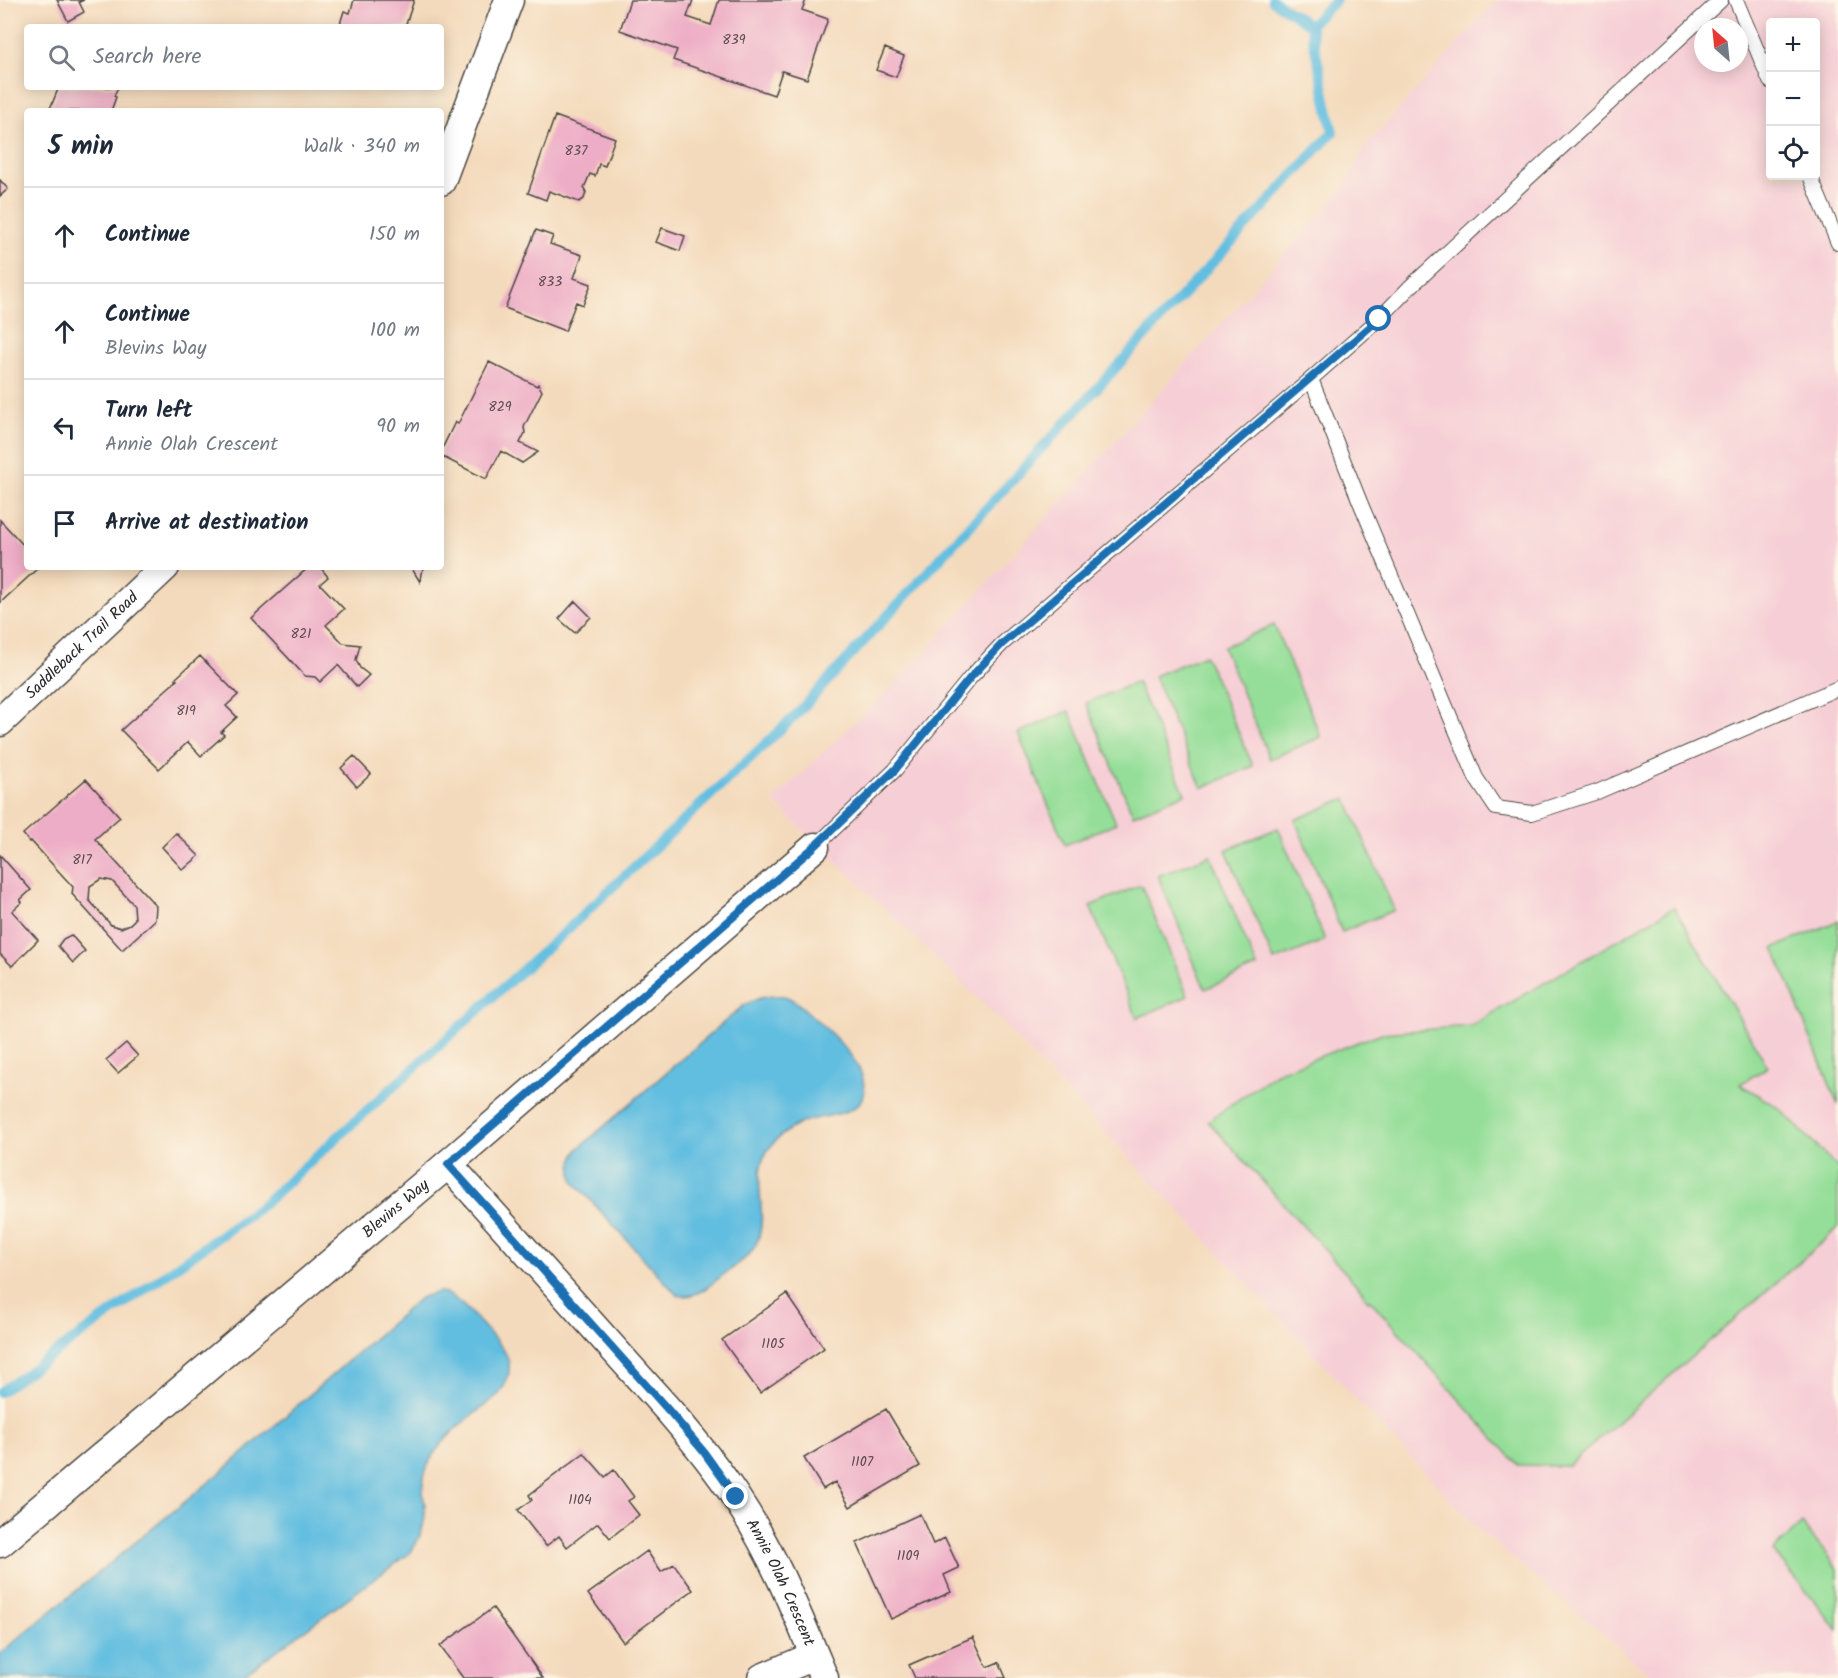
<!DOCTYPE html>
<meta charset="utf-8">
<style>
:root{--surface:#fff;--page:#f6f6f7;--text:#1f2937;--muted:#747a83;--line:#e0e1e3}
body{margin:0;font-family:Kalam,sans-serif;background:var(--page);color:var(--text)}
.controls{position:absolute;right:18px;top:18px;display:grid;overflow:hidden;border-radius:6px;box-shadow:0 3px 15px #0003}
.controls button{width:54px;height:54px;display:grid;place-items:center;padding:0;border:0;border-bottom:2px solid var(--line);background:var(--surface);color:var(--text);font:30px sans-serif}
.compass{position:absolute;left:1694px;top:18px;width:54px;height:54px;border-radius:50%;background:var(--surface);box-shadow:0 3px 15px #0003;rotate:333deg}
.stop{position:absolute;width:18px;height:18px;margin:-14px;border:4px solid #1f6fb2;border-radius:50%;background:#fff}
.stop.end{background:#1f6fb2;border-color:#fff;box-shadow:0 2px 6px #0008}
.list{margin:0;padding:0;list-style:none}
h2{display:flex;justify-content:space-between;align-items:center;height:78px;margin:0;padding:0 24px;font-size:26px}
h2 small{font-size:20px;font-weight:400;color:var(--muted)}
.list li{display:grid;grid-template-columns:39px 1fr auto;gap:18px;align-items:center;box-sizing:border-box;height:96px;padding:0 24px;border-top:2px solid var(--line)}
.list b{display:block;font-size:22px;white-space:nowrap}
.list p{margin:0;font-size:20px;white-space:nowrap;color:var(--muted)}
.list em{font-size:20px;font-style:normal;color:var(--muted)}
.icon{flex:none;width:33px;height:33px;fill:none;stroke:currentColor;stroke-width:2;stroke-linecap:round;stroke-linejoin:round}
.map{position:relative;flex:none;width:1838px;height:1678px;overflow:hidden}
.search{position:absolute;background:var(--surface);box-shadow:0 3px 15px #0003;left:24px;top:24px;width:420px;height:66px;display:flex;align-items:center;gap:15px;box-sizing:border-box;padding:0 21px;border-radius:6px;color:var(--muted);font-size:22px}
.panel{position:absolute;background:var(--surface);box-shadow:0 3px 15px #0003;left:24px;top:108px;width:420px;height:462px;border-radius:6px}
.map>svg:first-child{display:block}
</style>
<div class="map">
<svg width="1838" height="1678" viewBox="0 0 1838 1678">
<rect width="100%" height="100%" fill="#fcf5e5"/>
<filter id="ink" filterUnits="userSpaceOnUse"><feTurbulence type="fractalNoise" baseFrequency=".0167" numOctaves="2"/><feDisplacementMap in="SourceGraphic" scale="12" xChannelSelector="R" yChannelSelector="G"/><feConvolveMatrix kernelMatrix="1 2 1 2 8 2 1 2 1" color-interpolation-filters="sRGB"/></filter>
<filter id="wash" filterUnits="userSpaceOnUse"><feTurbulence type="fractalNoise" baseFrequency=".008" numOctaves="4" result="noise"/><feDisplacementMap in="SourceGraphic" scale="24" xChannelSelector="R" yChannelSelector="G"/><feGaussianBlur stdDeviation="1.35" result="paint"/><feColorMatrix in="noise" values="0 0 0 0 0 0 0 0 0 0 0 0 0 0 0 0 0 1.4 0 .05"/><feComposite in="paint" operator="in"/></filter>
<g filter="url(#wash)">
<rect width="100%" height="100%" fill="#f4dabc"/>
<!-- built -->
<path fill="#f6cfd6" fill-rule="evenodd" d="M1497,0H1838V1678H1655L1478,1529L997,1017L773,801L908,671L1344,188L1364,148ZM1770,22H1816V176H1770ZM1703,27H1739V63H1703Z"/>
<!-- green -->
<path fill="#95de99" stroke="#608462" stroke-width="1.5" d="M1274,625L1321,737L1270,759L1223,647Z
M1205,655L1253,766L1202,788L1154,676Z
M1137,682L1185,794L1133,815L1086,703Z
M1069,711L1116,823L1065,845L1018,733Z
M1346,798L1394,910L1342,932L1295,820Z
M1278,828L1325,940L1274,961L1226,850Z
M1210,855L1257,967L1205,989L1158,876Z
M1141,885L1188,996L1137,1018L1090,906Z
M1674,907L1768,1067L1740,1084L1780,1109L1838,1168V1228L1568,1466L1518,1465L1370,1300L1368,1301L1362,1291L1208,1121L1276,1073L1382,1033L1471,1026Z
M1838,921V1105L1774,948Z
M1802,1524L1838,1569V1630L1773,1551Z"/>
<!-- water -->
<path fill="#62bee0" stroke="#467486" stroke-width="1.5" d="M773,996C777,996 783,995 787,997C796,1000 805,1010 812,1016C831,1033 878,1072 860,1102C851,1116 816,1116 801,1123C788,1129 774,1140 766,1153C750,1182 771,1217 755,1246C748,1259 729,1270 718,1279C706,1289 693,1299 677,1295L574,1182C570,1169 571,1161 578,1149L744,1005L760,998Z
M438,1292C441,1292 445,1292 447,1294C459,1298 505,1347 508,1359C512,1372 507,1383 499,1394C471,1418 428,1442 423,1483C422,1490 424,1498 425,1506C426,1524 420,1539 410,1553L239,1678H0V1653L225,1469L420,1298Z"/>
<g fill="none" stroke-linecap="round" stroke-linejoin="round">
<!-- stream -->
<path stroke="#62bee0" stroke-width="10" d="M1310,25L1336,0
M0,1392L259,1208L568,929L796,715L1333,132L1310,25L1272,0"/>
</g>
<g id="blocks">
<!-- building -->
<path fill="#eeadc6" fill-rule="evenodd" d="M57,0H84L79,2L84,12L68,21Z
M354,0H414L405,27H339L344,11L350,13Z
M630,0H693L687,17L711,25L719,0H806L802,10L828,19L807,79L782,71L774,95L673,60L677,50L620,30Z
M885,48L904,56L896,77L876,70Z
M59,87H118L114,96L116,97L111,111H49Z
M555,116L615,138L605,166L599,164L595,176L590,174L584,188L586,192L584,199L579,202L549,191L546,200L528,193Z
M0,180L8,189L0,196Z
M662,228L685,236L680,251L656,242Z
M536,230L553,236L550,244L582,255L574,278L591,284L583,305L576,302L565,331L505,308Z
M489,362L537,386L538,384L542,391L524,427L525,433L520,443L538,452L522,463L501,451L486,479L443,457L441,462V451L455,422L458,424Z
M0,520L27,549V567H39L0,603Z
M309,567H320L328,577L320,584L344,609L326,625L343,643L360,645L356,660L360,668L369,675L357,687L338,665L320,682L315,677L305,676L251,618Z
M411,567H425L421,573L420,582Z
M575,601L591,617L575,633L559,619Z
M200,656L238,695L226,706L237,717L221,732L224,735L201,756L188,742L159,769L121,730L177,680L175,679Z
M354,756L371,774L357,787L341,768Z
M86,779L120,817L95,839L156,906L155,920L122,950L72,894L73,887L31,841L29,842L23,834ZM101,879L112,881L134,905L135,919L130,924L121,928L111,925L89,900L90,886Z
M176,833L199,856L183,870L162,847Z
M0,855L31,890L20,900L22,902L12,911L38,940L12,966L0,954Z
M71,935L85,951L73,963L58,946L63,939Z
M126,1043L138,1056L118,1073L106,1060Z
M787,1294L824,1348L760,1393L722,1340Z
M886,1409L920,1466L850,1507L835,1482L823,1489L804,1458Z
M584,1453L605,1477L614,1470L634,1497L628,1501L639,1515L610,1538L598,1523L567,1547L559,1536L546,1546L518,1510L532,1500L529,1495Z
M920,1514L933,1544L945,1538L959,1568L944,1575L951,1592L891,1619L857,1543Z
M647,1551L661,1572L674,1564L693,1590L623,1642L588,1594Z
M493,1608L543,1678H463L440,1646Z
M973,1637L987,1667L999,1662L1006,1678H915L909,1665Z"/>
</g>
</g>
<g filter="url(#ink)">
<use href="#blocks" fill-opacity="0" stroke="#494541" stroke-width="1.5"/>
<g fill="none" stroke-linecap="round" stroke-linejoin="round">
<!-- lane casing -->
<g stroke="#494541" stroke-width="16">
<path id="lane" d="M1721,0L1409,288L1379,319L1311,379L1360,502L1476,778L1496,808L1532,813L1597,792L1838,688
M1736,0L1770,81
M1810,176L1838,243
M815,847L895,770L970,678L1002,644L1311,379"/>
</g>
<!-- street casing -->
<g stroke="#494541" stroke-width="31">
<g id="street">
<path d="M441,181L509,0"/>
<path id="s1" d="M0,722L165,567"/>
<path id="s2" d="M448,1164L670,1412C693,1439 716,1467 735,1496C773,1552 798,1616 824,1678"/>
<path id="s3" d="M0,1543L448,1164L815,847"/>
<path d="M762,1678L814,1656"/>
</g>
</g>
<!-- lane -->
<use href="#lane" stroke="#fff" stroke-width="14"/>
<!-- street -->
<use href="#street" stroke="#fff" stroke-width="28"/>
</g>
</g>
<g fill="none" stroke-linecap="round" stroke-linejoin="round" filter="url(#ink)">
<!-- route -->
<path stroke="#1f6fb2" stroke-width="8" d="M736,1497L703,1451L670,1412L448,1164L814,847L895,770L970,678L1002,644L1379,319"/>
</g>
<g text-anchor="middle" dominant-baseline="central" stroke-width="4.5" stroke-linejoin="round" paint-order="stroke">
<!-- number labels -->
<g font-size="14" fill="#5c4c52">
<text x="734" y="40">839</text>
<text x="576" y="151">837</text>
<text x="550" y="282">833</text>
<text x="500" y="407">829</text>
<text x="301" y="634">821</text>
<text x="186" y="711">819</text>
<text x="82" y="860">817</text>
<text x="773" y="1344">1105</text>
<text x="862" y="1462">1107</text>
<text x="580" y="1500">1104</text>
<text x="908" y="1556">1109</text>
</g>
<!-- street labels -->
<g font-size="16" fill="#2b2b2b" stroke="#fcf5e5">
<text stroke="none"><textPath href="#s1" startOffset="112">Saddleback Trail Road</textPath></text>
<text stroke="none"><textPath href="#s3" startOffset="518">Blevins Way</textPath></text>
<text stroke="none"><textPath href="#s2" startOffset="537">Annie Olah Crescent</textPath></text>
</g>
</g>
</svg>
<div class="controls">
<button>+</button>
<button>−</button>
<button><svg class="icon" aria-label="locate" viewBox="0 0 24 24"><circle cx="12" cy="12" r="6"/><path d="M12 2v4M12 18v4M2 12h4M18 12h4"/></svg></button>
</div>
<svg class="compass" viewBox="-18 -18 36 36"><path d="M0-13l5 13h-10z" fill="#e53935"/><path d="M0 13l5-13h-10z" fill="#747a83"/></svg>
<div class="stop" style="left:1379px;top:319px"></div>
<div class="stop end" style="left:736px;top:1497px"></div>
<div class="search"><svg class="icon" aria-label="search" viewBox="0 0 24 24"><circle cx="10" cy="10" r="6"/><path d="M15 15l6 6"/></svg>Search here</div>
<section class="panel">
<h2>5 min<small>Walk · 340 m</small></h2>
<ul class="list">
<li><svg class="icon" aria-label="ahead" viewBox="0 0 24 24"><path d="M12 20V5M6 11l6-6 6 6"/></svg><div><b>Continue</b></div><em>150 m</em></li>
<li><svg class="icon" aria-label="ahead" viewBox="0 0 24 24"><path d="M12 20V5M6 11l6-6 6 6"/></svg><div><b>Continue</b><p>Blevins Way</p></div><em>100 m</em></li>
<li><svg class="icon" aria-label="left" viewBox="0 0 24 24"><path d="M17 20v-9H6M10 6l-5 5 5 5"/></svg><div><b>Turn left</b><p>Annie Olah Crescent</p></div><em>90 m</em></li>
<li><svg class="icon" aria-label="arrive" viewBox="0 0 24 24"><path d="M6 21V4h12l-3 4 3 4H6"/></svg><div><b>Arrive at destination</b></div></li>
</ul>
</section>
</div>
